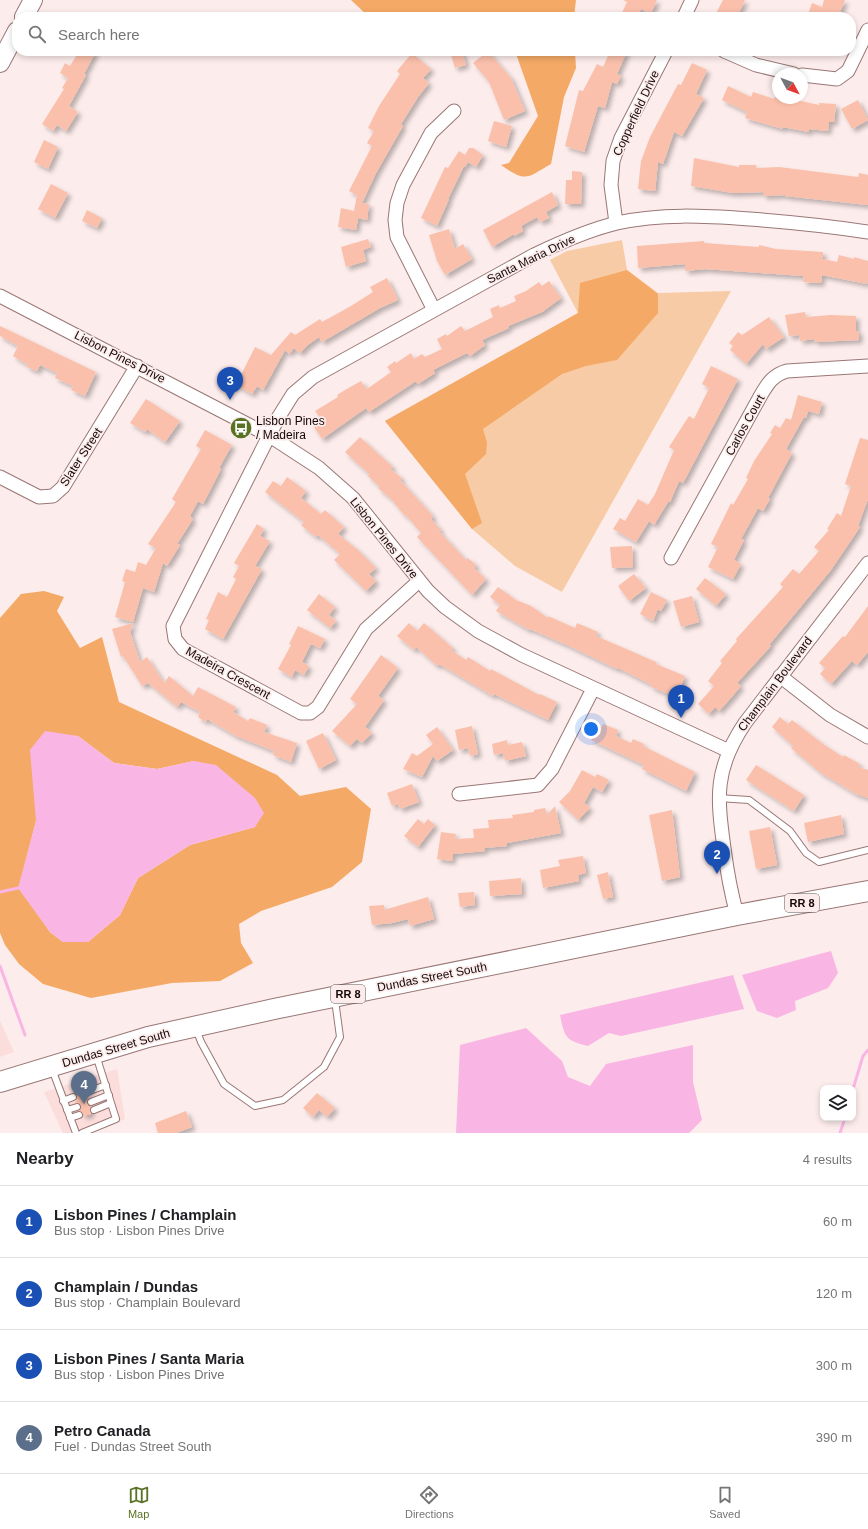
<!DOCTYPE html>
<meta charset="utf-8">
<style>
:root{--surface:#fff;--page:#f6f6f6;--text:#202124;--muted:#757577;--line:#e0e0e0;--accent:#5a7223}
body{margin:0;font-family:Arial,sans-serif;background:var(--page);color:var(--text)}
.controls{position:absolute;right:12px;bottom:12px;display:grid;overflow:hidden;border-radius:8px;box-shadow:0 2px 6px #0003}
.controls button{width:36px;height:36px;display:grid;place-items:center;padding:0;border:0;border-bottom:1px solid var(--line);background:var(--surface);color:var(--text);font:20px sans-serif}
.compass{position:absolute;left:772px;top:68px;width:36px;height:36px;border-radius:50%;background:var(--surface);box-shadow:0 2px 6px #0003;rotate:131deg}
.you{position:absolute;left:591px;top:729px;width:14px;height:14px;margin:-10px;border:3px solid #fff;border-radius:50%;background:#1a73e8;box-shadow:0 0 0 6px #1a73e833}
.badge{display:grid;place-items:center;width:26px;height:26px;border-radius:50%;background:var(--accent);color:#fff;font-size:13px;font-weight:700}
.pin{position:absolute;translate:-50% -33px;filter:drop-shadow(0 1px 2px #0008)}
.pin::after{content:'';position:absolute;top:21px;width:14px;height:12px;background:inherit;clip-path:polygon(0 0,100% 0,50% 100%)}
.list{margin:0;padding:0;list-style:none}
h2{display:flex;justify-content:space-between;align-items:center;height:52px;margin:0;padding:0 16px;font-size:17px}
h2 small{font-size:13px;font-weight:400;color:var(--muted)}
.list li{display:grid;grid-template-columns:26px 1fr auto;gap:12px;align-items:center;box-sizing:border-box;height:72px;padding:0 16px;border-top:1px solid var(--line)}
.list b{display:block;font-size:15px;white-space:nowrap}
.list p{margin:0;font-size:13px;white-space:nowrap;color:var(--muted)}
.list em{font-size:13px;font-style:normal;color:var(--muted)}
.icon{flex:none;width:22px;height:22px;fill:none;stroke:currentColor;stroke-width:2;stroke-linecap:round;stroke-linejoin:round}
.map{position:relative;flex:none;width:868px;height:1133px;overflow:hidden}
.search{position:absolute;background:var(--surface);box-shadow:0 2px 6px #0003;left:12px;right:12px;top:12px;height:44px;display:flex;align-items:center;gap:10px;box-sizing:border-box;padding:0 14px;border-radius:16px;color:var(--muted);font-size:15px}
.sheet{height:340px;background:var(--surface)}
nav{display:flex;justify-content:space-around;align-items:center;box-sizing:border-box;height:56px;border-top:1px solid var(--line);background:var(--surface);font-size:11px;color:var(--muted)}
nav a{display:grid;justify-items:center;gap:2px}
nav .on{color:var(--accent)}
.map>svg:first-child{display:block}
</style>
<div class="map">
<svg width="868" height="1133" viewBox="0 0 868 1133">
<defs>
<filter id="shadow"><feDropShadow dx="3.5" dy="3.5" stdDeviation="2" flood-color="#0004"/></filter>
</defs>
<rect width="100%" height="100%" fill="#fceceb"/>
<!-- built -->
<path fill="#fbdddc" d="M0,1021L14,1052L0,1057Z
M117,1069L125,1119L92,1133H63L44,1092Z"/>
<!-- green -->
<path fill="#f7cba5" d="M622,240L627,270L658,293L731,291L562,592L515,566L472,529L385,421L578,313L550,260L567,251Z"/>
<!-- forest -->
<path fill="#f4aa66" fill-rule="evenodd" d="M351,0H576L574,17H369Z
M515,51H575L576,68L564,97L551,164C526,178 527,183 501,165L509,163L538,116Z
M627,270L658,294V313L617,360L586,366L562,374L483,429L487,443L486,454L465,474L482,523L472,529L385,421L578,313L580,283Z
M44,591L64,597L57,611L80,648L102,637L119,702L277,775L300,796L346,787L371,809L362,862L332,887L261,911L239,924L241,943L253,963L220,981L172,983L91,998L43,984L19,964L5,945L0,933V618L21,594ZM78,736L114,763L157,769L194,761L255,827L190,845L138,878L120,915L88,942H63L50,932L19,888L36,821Z"/>
<!-- water -->
<path fill="#f9b6e4" d="M45,731L78,736L114,763L157,769L194,761L216,765L255,798L264,813L255,827L190,845L138,878L120,915L88,942H63L50,932L18,888L36,821L30,750Z
M831,951L838,973L828,988L795,1001L796,1010L777,1018L757,1011L742,975Z
M733,975L744,1009L621,1036L609,1033L588,1046C565,1040 565,1038 560,1015Z
M526,1028L562,1061L568,1077L590,1086L606,1064L693,1045V1082L702,1120L689,1133H456L460,1045Z"/>
<g fill="none" stroke-linecap="round" stroke-linejoin="round">
<!-- stream -->
<path stroke="#f9b6e4" stroke-width="3" d="M0,892L18,888
M0,966L25,1035
M853,1089L863,1056L868,1050
M840,1133L845,1118"/>
</g>
<!-- building -->
<path fill="#fac0ab" filter="url(#shadow)" d="M623,0H657L651,13L641,9L637,17H620L627,2Z
M723,0H745L737,17H714Z
M824,0H845L838,17H807L812,3L822,7Z
M79,51H96L84,74L86,75L69,106L78,112L66,131L57,125L53,131L42,124L64,89L62,88L68,78L60,73L65,63L70,66Z
M450,51H462L466,65L455,68Z
M488,51L511,78L525,111L504,120L489,82L473,63Z
M610,51H627L617,74L621,76L617,84L612,82L605,108L598,106L584,152L565,146L579,90L583,91L597,64L603,67Z
M412,53L431,69L423,78L429,83L418,97L401,124L403,126L376,173L362,203L369,204L367,220L358,218L356,230L338,227L341,208L354,211L357,195L349,191L372,146L367,143L374,131L368,128L379,106L400,74L397,71Z
M692,63L707,70L696,94L704,98L682,136L674,132L663,164L658,162L655,191L638,189L641,161L650,137L678,84L681,85Z
M728,86L751,97L753,92L774,99L775,97L795,103L796,100L819,105V103L836,104L834,122H829L828,131L809,129V132L783,127V129L745,118L747,112L722,100Z
M858,100L868,120L852,129L841,109Z
M494,121L512,126L506,147L488,141Z
M44,140L58,147L48,169L34,162Z
M469,148H473L483,155L476,167L468,162L465,167L464,166L448,199H449L437,226L421,218L445,167L448,168L459,151L465,155Z
M694,158L739,167V165H756V168L779,167L858,177L859,173L868,175V205L785,196V195L763,196V192L733,193L691,186Z
M572,171L582,172L581,204H565L566,180H572Z
M51,184L68,193L55,218L38,209Z
M552,192L558,205L546,212L549,218L540,222L537,217L521,226L523,231L514,236V234L492,247L483,230Z
M87,210L102,218L97,228L82,221Z
M449,229L455,249L463,244L472,259L445,275L437,261L429,235Z
M368,239L371,247L363,250L366,261L346,267L341,247Z
M704,241V243L759,247V245L776,249L823,252V259L837,262L839,255L854,259V257L868,261V279L867,284L822,275L821,283L803,282L804,276L705,269L685,271V264L638,268L637,246Z
M387,278L398,300L380,308L322,342L319,337L309,344L300,353L294,348L289,354L285,350L263,390L257,386L252,394L236,385L255,347L271,355L291,332L295,335L320,319L322,322L351,306L373,292L370,287Z
M549,281L561,298L542,312L508,326L509,328L482,340L485,345L470,356L467,353L433,370L435,373L418,384L416,381L369,412L366,408L322,439L312,424L320,418L315,411L338,397L337,395L345,390L361,381L367,389L391,372L387,367L395,361L396,363L411,353L414,359L422,354L425,357L442,349L437,339L446,334L447,336L461,326L465,331L493,317L490,309L499,305L500,308L516,301L514,296L526,291L539,282L542,286Z
M805,312L806,317L831,315L856,316V331H859V340L815,342L814,339L800,341L799,335L789,336L785,315Z
M769,317L784,337L766,349L763,344L746,364L730,350L733,346L729,343L738,332L742,335Z
M0,326L96,372L85,396L71,390L73,386L55,378L57,373L40,365L37,371L27,367L28,365L13,356L18,346L0,336Z
M711,366L738,379L683,483L679,481L670,502H668L654,525L649,521L636,542L613,529L620,518L625,521L638,499L648,505L655,494L674,450L669,447L689,416L694,419L709,388L702,384Z
M798,395L822,402L819,414L808,411L806,418L804,417L786,449L792,453L768,498L770,499L763,511L758,508L741,539L744,540L734,560L741,564L733,579L708,567L718,547L711,544L731,503L733,505L748,479L746,478L754,461L772,434L770,433L775,425L780,428L786,418L791,420Z
M146,399L180,421L165,442L147,429L145,432L130,423Z
M205,430L232,445L219,468L221,469L203,504L198,501L190,516L193,519L177,544L180,545L167,566L163,563L154,592L143,588L133,622L115,617L125,582L122,581L126,569L135,572L138,562L146,565L156,548L148,544L176,502L172,499L201,449L196,446Z
M360,437L393,467L390,469L402,478L400,480L433,516L431,519L441,530L439,531L466,560L468,558L476,565L474,568L486,579L472,595L417,537L421,533L406,515L405,516L391,499L378,488L380,487L368,476L369,474L345,452Z
M860,438L868,440V499L858,526L860,527L831,570L769,645L771,646L737,683L741,686L730,699L719,711L715,707L709,714L698,704L714,686L708,681L722,663L720,661L737,641L736,639L783,587L780,584L793,569L799,574L819,551L814,547L829,530L827,529L837,513L841,516L851,486L845,484Z
M287,477L306,491L301,498L321,514L325,510L344,527L338,534L358,550L376,568L369,574L376,581L366,591L334,560L340,554L318,535L316,537L301,525L304,522L265,492L273,481L281,486Z
M257,524L264,529L260,536L270,541L255,566L262,569L223,639L205,629L209,620L206,619L218,592L227,597L236,579L233,577L239,566L234,563Z
M632,546L633,567L612,568L610,547Z
M634,574L646,588L629,601L618,586Z
M705,578L726,594L716,606L696,589Z
M498,587L516,600L531,606L548,618V616L575,628L577,623L598,632L596,636L631,651L656,662V664L685,676L676,697L651,687L652,685L618,668L617,669L567,645L530,629L529,630L496,611L500,605L490,597Z
M651,592L667,600L661,611L658,609L653,621L640,614Z
M319,594L335,607L329,615L336,621L330,628L307,610Z
M692,596L699,622L681,627L673,601Z
M868,606V652L857,665L852,661L831,684L820,674L825,668L819,663L843,636L845,637Z
M133,623L130,632L140,662L147,657L164,683L169,676L193,696L198,687L236,707L233,712L248,721L250,718L267,725L264,732L297,743L291,762L273,755L274,751L236,736L207,719L206,722L198,717L200,712L181,702L177,707L148,683L142,686L123,656L121,657L112,629Z
M409,623L417,631L424,623L453,648L451,650L466,660L468,657L490,671L491,669L539,695L540,694L557,702L548,720L494,694L493,696L439,664L437,666L416,647L414,650L397,636Z
M298,626L325,639L320,648L311,644L302,662L309,666L304,675L295,670L292,677L278,669L291,645L289,644Z
M381,655L398,668L378,696L384,700L365,727L372,733L362,743L357,739L350,746L332,731L357,704L350,699Z
M780,717L788,724L792,720L823,744L843,757L844,755L860,764L858,767L868,770V798L856,794L821,773L791,748L793,746L772,727Z
M603,724L618,730L616,736L631,743L633,739L644,744L643,746L695,772L686,791L642,769L644,765L591,740L597,726L601,728Z
M472,726L478,754L470,756L468,748L459,750L455,730Z
M437,727L453,750L437,761L433,756L422,777L403,769L412,753L417,756L433,744L426,735Z
M323,733L336,760L319,769L306,741Z
M507,740L508,745L522,742L526,756L505,761L503,753L494,755L492,744Z
M756,765L804,795L794,811L746,780Z
M582,770L595,777L597,774L609,780L602,792L593,787L584,803L590,808L578,820L559,802L570,791Z
M412,784L419,802L400,809L398,804L392,806L387,793Z
M555,806L561,833L507,843V846L484,848L485,851L453,854L452,861L437,859L441,832L456,834L455,839L474,838L473,829L489,828L488,820L513,818L512,815L534,812V810L545,808L547,815Z
M672,810L680,877L662,881L649,815Z
M841,815L844,834L808,842L804,823Z
M418,819L424,824L428,819L435,825L418,847L404,836Z
M770,827L777,865L756,869L749,831Z
M583,856L586,873L578,875L579,881L543,888L540,870L560,866L558,860Z
M608,872L613,897L603,899L597,875Z
M521,878L522,894L490,896L489,881Z
M474,892L475,905L460,907L458,893Z
M428,897L434,919L410,926L408,919L392,923L372,925L369,906L384,905V910Z
M83,1089L84,1095L89,1098L87,1101V1104L92,1106L90,1110L91,1114L83,1116V1113L80,1111L81,1105L75,1103L77,1097L74,1093Z
M317,1093L335,1108L327,1117L319,1110L313,1117L303,1108Z
M186,1111L192,1127L176,1133H158L155,1123Z"/>
<g fill="none" stroke-linecap="round" stroke-linejoin="round">
<!-- service casing -->
<g stroke="#997776" stroke-width="8">
<path id="service" d="M718,798L749,800L790,831L806,853L819,862L868,850
M196,1029L201,1042L224,1084L255,1106L283,1100L324,1067L340,1037L335,1000
M52,1069L76,1133
M87,1092L106,1085
M63,1101L73,1097
M91,1102L109,1095
M67,1110L77,1107
M94,1110L111,1103
M70,1118L79,1115
M82,1133L116,1119L96,1055"/>
</g>
<!-- minor casing -->
<g stroke="#997776" stroke-width="15">
<path id="minor" d="M684,17L692,0
M724,51L756,65L794,74
M802,75L837,79L848,71L868,30
M616,223L611,185L613,161L621,138L666,51
M0,296L270,436L319,468L353,498L428,591L445,607L478,631L522,655L729,751
M434,310L397,237L395,220L397,203L403,185L431,133L454,111
M0,477L39,497L53,496L63,487L137,366
M671,558L761,395C768,383 773,375 787,371L868,366
M419,581L366,629L318,707L310,713H301L183,649L175,639L173,626L278,418L293,394L313,377L534,255C561,242 588,230 617,223C661,213 705,216 750,219C789,222 829,226 868,232
M780,676L830,715L868,737
M459,794L538,785L552,769L593,689
M737,915C731,893 727,871 724,848C717,797 714,769 745,723L868,563"/>
</g>
<!-- secondary casing -->
<g stroke="#997776" stroke-width="20">
<path id="secondary" d="M24,17L33,0
M0,63L17,31"/>
</g>
<!-- primary casing -->
<g stroke="#997776" stroke-width="22">
<path id="primary" d="M0,1082L148,1037L274,1009L737,915L868,891"/>
</g>
<!-- service -->
<use href="#service" stroke="#fff" stroke-width="6"/>
<!-- minor -->
<use href="#minor" stroke="#fff" stroke-width="13"/>
<!-- secondary -->
<use href="#secondary" stroke="#fff" stroke-width="18"/>
<!-- primary -->
<use href="#primary" stroke="#fff" stroke-width="20"/>
</g>
<!-- icons -->
<defs>
<g id="bus-disc" transform="scale(1.15)"><circle r="9.5" fill="#5a7223" stroke="#fceceb"/><path d="M-5-6H5V4H4V6H2V4H-2V6H-4V4H-5ZM-3.5-4V0h7V-4ZM-3.5 1.2v1.5H-2V1.2ZM2 1.2v1.5H3.5V1.2Z" fill="#fff"/></g>
</defs>
<g fill-rule="evenodd">
<use href="#bus-disc" x="241" y="428"/>
</g>
<g text-anchor="middle" dominant-baseline="central" stroke-width="3.5" stroke-linejoin="round" paint-order="stroke">
<!-- shield labels -->
<g fill="#fceceb" stroke="#5a4c4c" stroke-width="1">
<rect x="785" y="894" width="34" height="18" rx="3"/>
<rect x="331" y="985" width="34" height="18" rx="3"/>
</g>
<g font-size="11" font-weight="bold" fill="#140808">
<text x="802" y="903">RR 8</text>
<text x="348" y="994">RR 8</text>
</g>
<!-- street labels -->
<g font-size="12" fill="#140808" stroke="#fceceb">
<text transform="translate(636 113) rotate(-65)">Copperfield Drive</text>
<text transform="translate(531 259) rotate(-26)">Santa Maria Drive</text>
<text transform="translate(120 357) rotate(27)">Lisbon Pines Drive</text>
<text transform="translate(745 425) rotate(-61)">Carlos Court</text>
<text transform="translate(81 457) rotate(-57)">Slater Street</text>
<text transform="translate(384 538) rotate(51)">Lisbon Pines Drive</text>
<text transform="translate(228 673) rotate(29)">Madeira Crescent</text>
<text transform="translate(775 684) rotate(-53)">Champlain Boulevard</text>
<text transform="translate(432 977) rotate(-11)">Dundas Street South</text>
<text transform="translate(116 1048) rotate(-16)">Dundas Street South</text>
</g>
<!-- poi labels -->
<g font-size="12" fill="#140808" stroke="#fceceb" text-anchor="start">
<text x="256" y="421">Lisbon Pines<tspan x="256" dy="14">/ Madeira</tspan></text>
</g>
</g>
</svg>
<div class="controls">
<button><svg class="icon" aria-label="layers" viewBox="0 0 24 24"><path d="M12 4l9 5-9 5-9-5zM3 14l9 5 9-5"/></svg></button>
</div>
<svg class="compass" viewBox="-18 -18 36 36"><path d="M0-13l5 13h-10z" fill="#e53935"/><path d="M0 13l5-13h-10z" fill="#757577"/></svg>
<div class="you"></div>
<div class="pin badge" style="left:681px;top:718px;background:#1a4fb4">1</div>
<div class="pin badge" style="left:717px;top:874px;background:#1a4fb4">2</div>
<div class="pin badge" style="left:230px;top:400px;background:#1a4fb4">3</div>
<div class="pin badge" style="left:84px;top:1104px;background:#5c6f8a">4</div>
<div class="search"><svg class="icon" aria-label="search" viewBox="0 0 24 24"><circle cx="10" cy="10" r="6"/><path d="M15 15l6 6"/></svg>Search here</div>
</div>
<section class="sheet">
<h2>Nearby<small>4 results</small></h2>
<ul class="list">
<li><span class="badge" style="background:#1a4fb4">1</span><div><b>Lisbon Pines / Champlain</b><p>Bus stop · Lisbon Pines Drive</p></div><em>60 m</em></li>
<li><span class="badge" style="background:#1a4fb4">2</span><div><b>Champlain / Dundas</b><p>Bus stop · Champlain Boulevard</p></div><em>120 m</em></li>
<li><span class="badge" style="background:#1a4fb4">3</span><div><b>Lisbon Pines / Santa Maria</b><p>Bus stop · Lisbon Pines Drive</p></div><em>300 m</em></li>
<li><span class="badge" style="background:#5c6f8a">4</span><div><b>Petro Canada</b><p>Fuel · Dundas Street South</p></div><em>390 m</em></li>
</ul>
</section>
<nav>
<a class="on"><svg class="icon" aria-label="map" viewBox="0 0 24 24"><path d="M3 6l6-2 6 2 6-2v14l-6 2-6-2-6 2zM9 4v14M15 6v14"/></svg>Map</a>
<a><svg class="icon" aria-label="directions" viewBox="0 0 24 24"><path d="M12 3l9 9-9 9-9-9zM9 14v-3h6M13 9l2 2-2 2"/></svg>Directions</a>
<a><svg class="icon" aria-label="saved" viewBox="0 0 24 24"><path d="M7 4h10v16l-5-4-5 4z"/></svg>Saved</a>
</nav>
